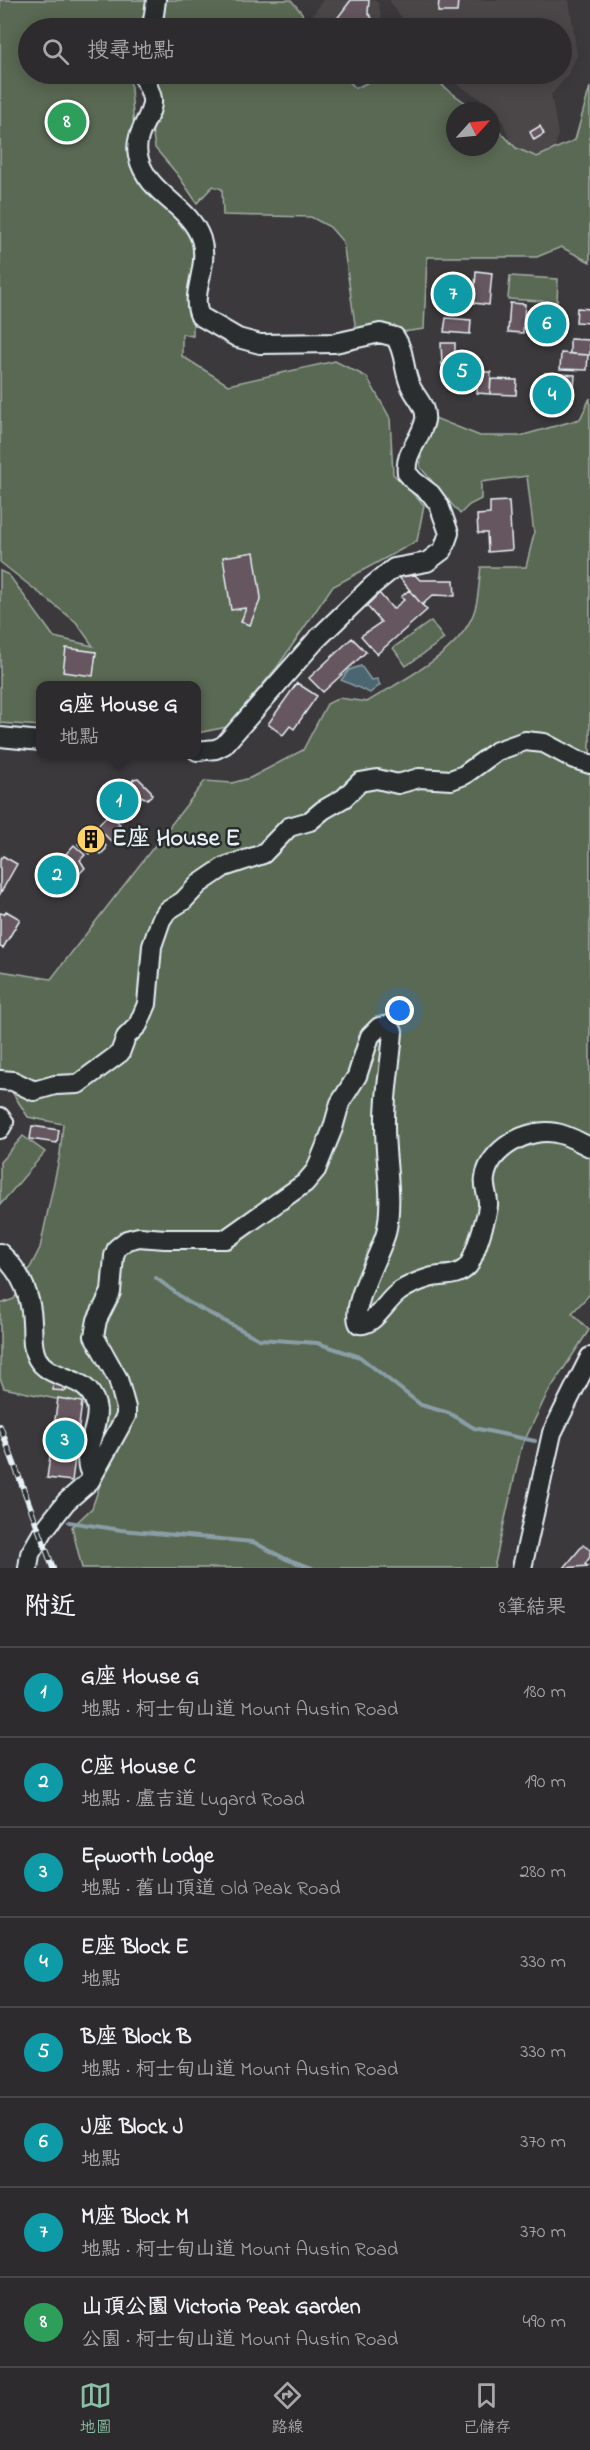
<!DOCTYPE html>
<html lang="zh-TW">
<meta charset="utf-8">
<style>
:root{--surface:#2d2b2d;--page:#393739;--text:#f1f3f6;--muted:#a7a7aa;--line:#484749;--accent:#8abfa5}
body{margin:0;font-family:"Indie Flower","LXGW WenKai TC",sans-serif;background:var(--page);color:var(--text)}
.compass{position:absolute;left:446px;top:102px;width:54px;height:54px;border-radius:50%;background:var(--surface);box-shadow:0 3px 15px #0003;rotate:63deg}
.you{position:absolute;left:400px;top:1011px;width:21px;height:21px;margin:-15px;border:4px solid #fff;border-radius:50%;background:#1a73e8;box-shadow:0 0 0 9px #1a73e833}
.badge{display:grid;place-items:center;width:39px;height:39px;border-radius:50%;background:var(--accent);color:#fff;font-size:20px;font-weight:700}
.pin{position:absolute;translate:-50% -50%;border:3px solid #fff;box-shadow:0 2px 6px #0006}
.popup{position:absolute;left:36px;top:681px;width:165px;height:78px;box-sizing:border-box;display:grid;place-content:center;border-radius:12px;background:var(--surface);filter:drop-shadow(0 2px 4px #0005);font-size:20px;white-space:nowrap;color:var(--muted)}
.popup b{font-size:22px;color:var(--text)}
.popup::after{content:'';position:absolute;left:50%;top:100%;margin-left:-12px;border:12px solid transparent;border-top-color:var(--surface)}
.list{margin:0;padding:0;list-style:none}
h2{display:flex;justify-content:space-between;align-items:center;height:78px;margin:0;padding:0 24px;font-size:26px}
h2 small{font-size:20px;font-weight:400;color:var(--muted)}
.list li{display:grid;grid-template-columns:39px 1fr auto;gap:18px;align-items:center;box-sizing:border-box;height:90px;padding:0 24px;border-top:2px solid var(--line)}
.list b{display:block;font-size:22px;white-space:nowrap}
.list p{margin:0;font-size:20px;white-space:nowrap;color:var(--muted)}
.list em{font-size:20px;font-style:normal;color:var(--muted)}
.icon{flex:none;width:33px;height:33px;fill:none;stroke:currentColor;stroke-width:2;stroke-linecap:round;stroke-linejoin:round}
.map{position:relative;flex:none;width:590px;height:1568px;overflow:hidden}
.search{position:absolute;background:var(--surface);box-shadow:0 3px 15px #0003;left:18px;right:18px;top:18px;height:66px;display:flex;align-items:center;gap:15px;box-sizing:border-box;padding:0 21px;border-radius:33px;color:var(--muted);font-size:22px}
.sheet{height:798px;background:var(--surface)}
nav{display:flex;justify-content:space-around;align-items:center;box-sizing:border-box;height:84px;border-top:2px solid var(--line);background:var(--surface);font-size:16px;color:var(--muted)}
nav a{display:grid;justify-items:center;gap:3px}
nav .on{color:var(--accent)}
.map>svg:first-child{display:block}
</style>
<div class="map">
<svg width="590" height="1568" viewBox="0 0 590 1568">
<rect width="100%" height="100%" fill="#3c393c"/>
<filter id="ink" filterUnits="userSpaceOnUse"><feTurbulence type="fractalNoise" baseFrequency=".0167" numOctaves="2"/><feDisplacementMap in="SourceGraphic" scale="12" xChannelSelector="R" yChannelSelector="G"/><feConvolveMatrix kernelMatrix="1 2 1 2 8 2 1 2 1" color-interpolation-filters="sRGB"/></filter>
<g filter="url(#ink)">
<!-- built -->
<path fill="#4c464a" d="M323,0H374L378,3L384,28H304Z
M389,0H569L577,55L568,75L551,95L558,134L553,157L533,158L515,153L498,110L449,79L445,74H562V28H409Z"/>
<!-- green -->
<path fill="#5a6952" stroke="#a1ada5" stroke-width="1.5" d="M0,0H150L138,28H28V74H130L137,171L193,232V336L182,334V356L228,385L335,361L367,377L390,418L393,474L424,505L417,541L332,587L278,666L227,727L197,733V686H41V726L0,723V571L9,575L54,637L93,646L76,622L0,562Z
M166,0H291L302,13L305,28H163Z
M154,74H341L356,88L373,80L377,74H433L445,88L477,111H455V147H491V122L516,148L537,157L575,140L590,87V262L561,247L537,257H427L424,329L357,338L343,242L330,227L311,217L223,215L222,189L213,186L197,203L178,175L155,148L152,128L162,97Z
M510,276L558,279L557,302L508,299Z
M590,398V1294L572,1313L589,1330L547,1394L521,1448L494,1568H82L72,1527L92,1508L102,1479L99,1408L4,1388L0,1378V1304L14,1299L40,1248L60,1154L63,1124L28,1117L0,1073V971L51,979L205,781L232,783L250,778L303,750L327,704L339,698L367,702C403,679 462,653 475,609C479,596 479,580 481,567H526L534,534L527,476L481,482V499L469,505L460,514L420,467L425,414L480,436H520L580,419Z
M431,621L444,639L406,666L393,648Z
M23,1136L45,1152L0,1205V1162Z"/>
<!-- water -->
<path fill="#4c6671" stroke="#8a9ea7" stroke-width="1.5" d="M361,666L371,680L377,679L380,685L370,693L341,680L349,670Z"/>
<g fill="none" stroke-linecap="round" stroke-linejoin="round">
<!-- stream -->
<path stroke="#8a9ea7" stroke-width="4" d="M156,1278L188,1302L259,1339L317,1343L360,1357L421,1405L449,1413L474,1428L535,1441
M69,1522L121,1530L253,1542L286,1559L312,1568"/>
</g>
<!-- building -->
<path fill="#66565e" stroke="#e8f1f8" stroke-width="1.5" d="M351,0H369L368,13L377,25V28H330Z
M439,0H458L457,12H438Z
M540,126L544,134L534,140L530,132Z
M476,271L492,273L489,305L474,303Z
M441,286L467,288L466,302L440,300Z
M510,303L525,304L523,333L508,332Z
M540,306L555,307L554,341L539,340Z
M577,308L590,309V323L576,322Z
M446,318L471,320L470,334L444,332Z
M570,339L590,340V355L570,354Z
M441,343H455V364L442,365Z
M561,353L588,355L587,370L560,369Z
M456,360H469V384H456Z
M478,372H491L490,394L477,393Z
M545,373L575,375L574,389L544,387Z
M491,379L517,380L516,395L490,394Z
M539,386L566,388L565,403L538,401Z
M509,501L512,550L488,552L487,533H478L477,515L490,514V502Z
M254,552L261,598L250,625L241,622L246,608L231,610L223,557Z
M415,575L420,580H454L455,596L433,595L422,605L399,577Z
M409,590L427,610L377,654L361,636L381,622L366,605L379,593L393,609L404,600L401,597Z
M352,638L366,652L323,692L309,678Z
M66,648L96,652L93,676L63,672Z
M297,683L317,696L294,729L290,726L283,735L268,724Z
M138,778L151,791L152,795L147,799L139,795L134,800L124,790L134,779Z
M121,794L135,808V811L130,816L122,811L117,816L107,806L117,795Z
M109,814L120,824L115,829L120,837L115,842H112L98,828L99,824Z
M92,833L106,846V849L101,854L94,849L89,854L78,844L88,834Z
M74,845L85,855L80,860L85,868L80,873H77L63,860L64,856Z
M3,856L17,864L0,894V859Z
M58,862L68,872L64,877L69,885L64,890H61L47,877L48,873Z
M6,911L20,919L3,948L0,947V913L4,914Z
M32,1126L59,1130L57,1143L30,1139Z
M54,1379L66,1380V1391L53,1390Z
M58,1398L82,1402L72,1481L47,1478Z
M583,1545L590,1550V1557L585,1564L588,1566L564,1568Z"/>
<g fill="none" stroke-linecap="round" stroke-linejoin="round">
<!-- minor casing -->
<g stroke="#e8f1f8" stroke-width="22">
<path id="minor" d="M152,28L156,0
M142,74C145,81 151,91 152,99C154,116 133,132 138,156C147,195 189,204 201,239C210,267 189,295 200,316L238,338L260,344L335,343L380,333L395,337C405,351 403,367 409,382C413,396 427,404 425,420C421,440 404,452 407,473L414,481L431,494L439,505L449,533L443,550L427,562L394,568L373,585L316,640L224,745L216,749L197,751
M0,737L41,741
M0,1080L13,1081L34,1091L55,1085L78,1084L120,1053L126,1037L138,1025L147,1004L152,946L161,920L167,911L183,901L199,884L224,867L263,854L289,827L310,821L323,810L344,798L360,782L377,779L398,784L419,778L451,780L464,775L497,751L525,741L544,743L574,759L590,764
M0,1117L4,1122L0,1129
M0,1253C20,1271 31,1295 32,1322C33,1334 31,1347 37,1358C50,1382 88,1373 96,1405C102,1427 76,1458 93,1476
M28,1568L30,1554L44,1530L66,1502L90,1481L126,1416V1408L118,1379L94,1336L97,1320L111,1292L114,1256L117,1248L127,1240L139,1237L165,1239H226L305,1183L316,1170L333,1128L340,1103L357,1076L370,1036L379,1027L389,1025L393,1031C391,1063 384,1095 385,1127C385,1163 394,1198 386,1233C381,1253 349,1307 359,1324C374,1327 387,1299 400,1291C409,1285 419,1281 429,1278C443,1274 457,1278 468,1266C473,1260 488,1214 488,1205C489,1196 483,1188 485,1178C489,1149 528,1127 556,1133C568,1135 579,1142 590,1147
M522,1568L552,1433L590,1357"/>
</g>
<!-- minor -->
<use href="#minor" stroke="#2a2d2e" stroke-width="18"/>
<!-- rail casing -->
<g stroke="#e8f1f8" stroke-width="6">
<path id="rail" d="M0,1426L53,1568"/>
</g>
<!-- rail -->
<use href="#rail" stroke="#2a2d2e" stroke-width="4" stroke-dasharray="11" stroke-linecap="butt"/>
</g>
</g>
<!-- icons -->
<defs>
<g id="building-disc" transform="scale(1.5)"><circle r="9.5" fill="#ffd166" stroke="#2a2d2e"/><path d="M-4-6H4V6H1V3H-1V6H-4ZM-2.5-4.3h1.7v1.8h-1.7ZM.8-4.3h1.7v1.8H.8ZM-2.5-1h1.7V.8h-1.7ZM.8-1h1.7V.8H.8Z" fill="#111"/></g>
</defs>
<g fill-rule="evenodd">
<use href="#building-disc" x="91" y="839"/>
</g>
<g text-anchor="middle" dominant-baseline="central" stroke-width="5" stroke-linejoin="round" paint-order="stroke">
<!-- poi labels -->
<g font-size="24" font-weight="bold" fill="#e8f1f8" stroke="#2a2d2e" text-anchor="start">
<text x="112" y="839">E座 House E</text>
</g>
</g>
</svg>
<svg class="compass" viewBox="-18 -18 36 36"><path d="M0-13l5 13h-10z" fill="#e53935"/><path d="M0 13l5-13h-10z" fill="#a7a7aa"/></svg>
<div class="you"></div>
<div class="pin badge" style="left:119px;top:801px;background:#0f9aa8">1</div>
<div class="popup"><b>G座 House G</b>地點</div>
<div class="pin badge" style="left:57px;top:875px;background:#0f9aa8">2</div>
<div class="pin badge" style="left:65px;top:1440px;background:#0f9aa8">3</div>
<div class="pin badge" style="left:552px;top:395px;background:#0f9aa8">4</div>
<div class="pin badge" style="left:462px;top:372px;background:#0f9aa8">5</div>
<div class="pin badge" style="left:547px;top:324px;background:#0f9aa8">6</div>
<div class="pin badge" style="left:453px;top:294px;background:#0f9aa8">7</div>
<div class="pin badge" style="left:67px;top:122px;background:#2e9e5b">8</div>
<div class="search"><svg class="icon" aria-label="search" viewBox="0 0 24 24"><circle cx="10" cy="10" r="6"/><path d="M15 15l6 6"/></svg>搜尋地點</div>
</div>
<section class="sheet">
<h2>附近<small>8筆結果</small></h2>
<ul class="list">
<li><span class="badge" style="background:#0f9aa8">1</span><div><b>G座 House G</b><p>地點 · 柯士甸山道 Mount Austin Road</p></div><em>180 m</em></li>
<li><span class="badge" style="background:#0f9aa8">2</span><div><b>C座 House C</b><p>地點 · 盧吉道 Lugard Road</p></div><em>190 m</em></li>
<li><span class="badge" style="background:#0f9aa8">3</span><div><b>Epworth Lodge</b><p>地點 · 舊山頂道 Old Peak Road</p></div><em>280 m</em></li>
<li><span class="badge" style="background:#0f9aa8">4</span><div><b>E座 Block E</b><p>地點</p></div><em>330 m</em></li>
<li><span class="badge" style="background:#0f9aa8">5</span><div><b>B座 Block B</b><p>地點 · 柯士甸山道 Mount Austin Road</p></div><em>330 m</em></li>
<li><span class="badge" style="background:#0f9aa8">6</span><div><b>J座 Block J</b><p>地點</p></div><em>370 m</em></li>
<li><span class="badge" style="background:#0f9aa8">7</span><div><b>M座 Block M</b><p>地點 · 柯士甸山道 Mount Austin Road</p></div><em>370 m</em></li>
<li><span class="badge" style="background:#2e9e5b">8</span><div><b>山頂公園 Victoria Peak Garden</b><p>公園 · 柯士甸山道 Mount Austin Road</p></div><em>490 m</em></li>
</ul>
</section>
<nav>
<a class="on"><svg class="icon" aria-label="map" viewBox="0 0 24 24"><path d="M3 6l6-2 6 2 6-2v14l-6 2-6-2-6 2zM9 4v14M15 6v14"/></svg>地圖</a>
<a><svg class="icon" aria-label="directions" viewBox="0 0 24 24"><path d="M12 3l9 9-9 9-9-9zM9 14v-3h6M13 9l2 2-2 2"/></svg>路線</a>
<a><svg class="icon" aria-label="saved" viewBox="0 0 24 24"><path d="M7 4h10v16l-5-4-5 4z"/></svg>已儲存</a>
</nav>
